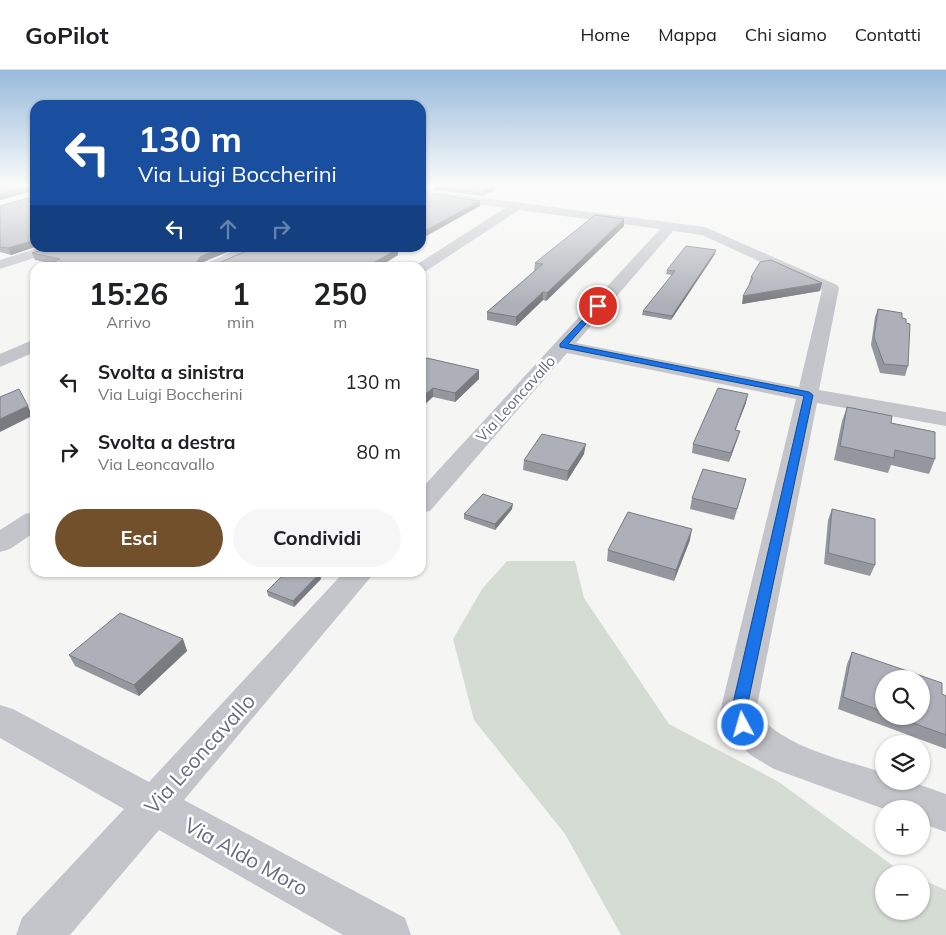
<!DOCTYPE html>
<html lang="it">
<head>
<meta charset="utf-8">
<style>
	:root { --surface:#fff; --page:#f6f6f6; --text:#202124; --muted:#757577; --line:#e0e0e0; --accent:#71502b }
	body { margin:0; font-family:Mulish,sans-serif; background:var(--page); color:var(--text); height:100vh; display:flex; flex-direction:column; font-size:19px; white-space:nowrap }
	* { box-sizing:border-box; margin:0 }
	p { font-size:16px; color:var(--muted) }
	.icon { flex:none; width:28px; height:28px; fill:none; stroke:currentColor; stroke-width:2; stroke-linecap:round; stroke-linejoin:round }
	.map { position:relative; flex:1; overflow:hidden }
	.side { position:absolute; left:30px; top:192px; width:396px; height:315px; display:flex; flex-direction:column; background:var(--surface); border-radius:15px; box-shadow:0 1px 4px #0004 }
	.side>* { flex:none }
	.top-card { position:absolute; left:30px; top:30px; width:396px; height:152px; border-radius:15px; box-shadow:0 1px 4px #0004; background:#1a4fa0; color:#fff; overflow:hidden }
	.fabs { position:absolute; left:875px; top:600px; display:grid; gap:10px }
	.fabs a { display:grid; place-items:center; width:55px; height:55px; border-radius:50%; background:var(--surface); box-shadow:0 1px 4px #0004; font-size:25px }
	.pin { position:absolute; display:grid; place-items:center; width:42px; height:42px; color:#fff; margin:-21px; border:2px solid #fff; border-radius:50%; box-shadow:0 1px 5px #0007 }
	.me { position:absolute; width:55px; margin:-28px; rotate:354deg; stroke-linejoin:round; filter:drop-shadow(0 0 4px #0008) }
	.turn { display:flex; align-items:center; gap:18px; height:105px; padding:0 25px; font-size:22px }
	.turn .icon { width:65px; height:65px; stroke-width:2.5 }
	.turn b { display:block; font-size:35px; line-height:42px }
	.lanes { display:flex; align-items:center; height:48px; padding:0 25px; background:#0003; justify-content:center; gap:25px; direction:ltr }
	.lanes .off { opacity:.35 }
	.eta { display:flex; justify-content:space-evenly; align-items:center; height:85px; text-align:center }
	.eta b { font-size:30px; font-weight:700; line-height:35px }
	.action { display:flex; gap:10px; margin-top:auto; padding:10px 25px }
	.action a { flex:1; height:58px; border-radius:30px; background:var(--accent); color:#fff; font-size:20px; font-weight:700; line-height:58px; text-align:center }
	.action a+a { background:var(--page); color:var(--text) }
	ul { padding:0; list-style:none }
	li { display:flex; align-items:center; gap:15px; height:70px; padding:0 25px }
	li div { flex:1 }
	li b { display:block; font-size:19px }
	li em { font-style:normal }
	header { display:flex; align-items:center; gap:30px; box-sizing:border-box; height:70px; padding:0 25px; background:var(--surface); border-bottom:1px solid var(--line) }
	header strong { font-size:24px }
	nav { display:flex; gap:28px; margin-inline-start:auto; font-size:18px }
	.map>svg:first-child { display:block }
	.green { fill:#d5dcd4 }
	.lines { fill:none; stroke-linecap:round; stroke-linejoin:round }
	.minor { fill:#c4c5ca; fill-rule:evenodd }
	.wall { fill:#95979e; fill-rule:evenodd }
	.shaded-wall { fill:#797b81 }
	.building { fill:#adb0b8; stroke:#797b81 }
	.route { fill:#1a73e8; stroke:#114b97 }
	.labels { text-anchor:middle; stroke-width:5; stroke-linejoin:round; paint-order:stroke }
	.far-street-label { font-size:15px; fill:#676e81; stroke:#fff }
	.near-street-label { font-size:21px; fill:#676e81; stroke:#fff }
</style>
</head>
<body>
<header>
<strong>GoPilot</strong>
<nav><a>Home</a><a>Mappa</a><a>Chi siamo</a><a>Contatti</a></nav>
</header>
<div class="map">
<svg width="946" height="865" viewBox="0 0 946 865">
	<rect width="100%" height="100%" fill="#f5f6f3"/>
	<path class="green" d="M507,491H575L584,528L669,654L779,712L896,798L909,804H884V841H921V809L946,820V865H621L565,764L474,650L453,569L482,519Z"/>
	<g class="lines">
		<path class="minor" d="M421,120L705,157L837,215L839,218L819,320L946,342V356L817,333L756,641C782,678 843,689 884,703V711H909L946,724V762L921,753V739H884L774,699L752,686L739,675L729,661L720,642L796,329L567,283L430,441L421,443V419L660,159L519,140L426,201L421,202V198H414L416,195L505,138L421,126ZM673,161L702,165L822,220L799,317L576,273Z
			M38,178H58L56,181L0,199V190Z
			M240,178H258L256,181L220,198H200L202,195Z
			M35,269V282L0,297V284Z
			M35,442V462L10,479L0,482V460L25,444Z
			M344,502H375L184,730L405,848L411,865H343L159,760L70,865H16L22,848L124,739L0,668V635L13,639L149,712Z"/>
	</g>
	<path class="wall" d="M35,114V177L11,185L0,182V136L35,126V121L0,130Z
		M434,117L495,120L482,126L434,120Z
		M624,156L546,231L543,230L516,256L487,250V242L535,200H534L535,193Z
		M237,178L201,193H219L253,178H406L398,182V185L377,198H36L49,193L35,190L32,183Z
		M715,184L671,250L642,245L643,241L672,205L666,204L667,200Z
		M751,207L820,221L742,234L750,215L749,214Z
		M878,239L902,248L906,253L908,296L905,306L880,303L871,275L875,247Z
		M421,293L479,300V309L455,332L433,327Z
		M746,333L735,360L740,361L737,370L729,392L692,383L693,374Z
		M847,337L891,353L935,389L929,404L891,395L888,403L834,390L842,351Z
		M584,384L567,411L523,400L524,390Z
		M746,409L734,450L690,439L692,428Z
		M512,439L495,460L464,449V444Z
		M832,439L875,495L870,506L824,494L828,450Z
		M690,470L674,511L607,491L608,480Z
		M321,509L294,537L268,526L267,521Z
		M183,569L187,581L139,626L75,596L69,585Z
		M852,582L946,626V679L838,639L847,594ZM884,609L921,646H884Z"/>
	<path class="shaded-wall" d="M33,115L34,120L0,130V124Z
		M495,116V120L482,126V123Z
		M480,131V136L421,169V163Z
		M624,149V156L546,231L547,223Z
		M35,170V177L11,185L8,178Z
		M221,178H237L201,193L199,198L197,192L200,187Z
		M395,178H406L398,182V185L377,198H364Z
		M716,180L715,184L671,250L672,246Z
		M822,213L820,221L742,234L743,226Z
		M543,222V230L516,256V247Z
		M479,300V309L455,332V323Z
		M433,318V327L421,338V328Z
		M748,324L746,333L732,369L735,360Z
		M28,336L32,346L0,362V349Z
		M740,361L737,370L729,392L731,383Z
		M586,374L584,384L567,411L568,401Z
		M513,434L512,439L495,460V454Z
		M692,459L690,470L674,511L676,500Z
		M320,503L321,509L294,537L293,531Z
		M183,569L187,581L139,626L134,615Z"/>
	<path class="building" d="M0,114H35V117L33,115L0,124Z
		M440,114H479L495,116L482,123L434,117Z
		M35,119V170L8,178L0,177V136L35,126Z
		M421,122L480,131L421,163Z
		M595,145L624,149L547,223L543,222L516,247L487,242L543,194L535,193Z
		M686,176L716,180L672,246L643,241L675,201L667,200Z
		M51,178H221L200,187L197,192L199,193H219L253,178H395H393L398,179L364,198H36L60,189L32,183Z
		M771,190L822,213L743,226L753,208L751,207L760,192Z
		M878,239L902,243V248L906,249V253L910,254L908,296L884,294L874,267Z
		M427,288L479,300L455,323L433,318L421,328V293Z
		M718,318L748,324L735,360L740,361L731,383L693,374Z
		M19,319L28,336L0,349V327Z
		M847,337L892,346L891,353L935,362V389L895,380L894,388L840,376Z
		M542,364L586,374L568,401L524,390Z
		M703,399L746,409L737,439L692,428Z
		M483,424L513,434L495,454L464,444Z
		M832,439L875,449V495L828,483Z
		M628,442L692,459L676,500L608,480Z
		M286,502H317L320,503L293,531L267,521Z
		M120,543L183,569L134,615L69,585Z
		M852,582L942,613V624L946,626V665L894,646H921V609H884V642L843,627Z"/>
	<linearGradient id="sky" x2="0" y2="1"><stop stop-color="#97badc"/><stop offset="0.49" stop-color="#fafbfa"/><stop offset="1" stop-color="#fafbfa" stop-opacity="0"/></linearGradient>
	<rect width="946" height="235" fill="url(#sky)"/>
	<path class="route" d="M598,233L602,236L601,237L568,274L809,322L813,325L746,642L751,655L749,660L743,661L738,660L731,642L804,326L560,277V274Z"/>
	<g class="labels">
		<g class="far-street-label">
			<text transform="translate(516 329) rotate(-48)" y="5">Via Leoncavallo</text>
		</g>
		<g class="near-street-label">
			<text transform="translate(200 684) rotate(-48)" y="7">Via Leoncavallo</text>
			<text transform="translate(246 787) rotate(29)" y="7">Via Aldo Moro</text>
		</g>
	</g>
</svg>
<div class="fabs">
<a><svg class="icon" aria-label="search" viewBox="0 0 24 24"><circle cx="10" cy="10" r="6"/><path d="M15 15l6 6"/></svg></a>
<a><svg class="icon" aria-label="layers" viewBox="0 0 24 24"><path d="M12 4l9 5-9 5-9-5zM3 14l9 5 9-5"/></svg></a>
<a>+</a>
<a>−</a>
</div>
<div class="pin" style="left:598px;top:236px;background:#d93025"><svg class="icon" aria-label="arrive" viewBox="0 0 24 24"><path d="M6 21V4h12l-3 4 3 4H6"/></svg></div>
<svg class="me" style="left:743px;top:655px" viewBox="-20 -20 40 40"><circle r="17" fill="#1a73e8" stroke="#fff" stroke-width="3"/><path d="M0-11L8 9 0 5-8 9z" fill="#fff"/></svg>
<div class="top-card">
<div class="turn"><svg class="icon" aria-label="left" viewBox="0 0 24 24"><path d="M17 20v-9H6M10 6l-5 5 5 5"/></svg><div><b>130 m</b>Via Luigi Boccherini</div></div>
<div class="lanes"><svg class="icon" aria-label="left" viewBox="0 0 24 24"><path d="M17 20v-9H6M10 6l-5 5 5 5"/></svg><svg class="icon off" aria-label="ahead" viewBox="0 0 24 24"><path d="M12 20V5M6 11l6-6 6 6"/></svg><svg class="icon off" aria-label="right" viewBox="0 0 24 24"><path d="M7 20v-9h11M14 6l5 5-5 5"/></svg></div>
</div>
<section class="side">
<div class="eta">
<div><b>15:26</b><p>Arrivo</p></div>
<div><b>1</b><p>min</p></div>
<div><b>250</b><p>m</p></div>
</div>
<ul>
<li><svg class="icon" aria-label="left" viewBox="0 0 24 24"><path d="M17 20v-9H6M10 6l-5 5 5 5"/></svg><div><b>Svolta a sinistra</b><p>Via Luigi Boccherini</p></div><em>130 m</em></li>
<li><svg class="icon" aria-label="right" viewBox="0 0 24 24"><path d="M7 20v-9h11M14 6l5 5-5 5"/></svg><div><b>Svolta a destra</b><p>Via Leoncavallo</p></div><em>80 m</em></li>
</ul>
<div class="action"><a>Esci</a><a>Condividi</a></div>
</section>
</div>
</body>
</html>
